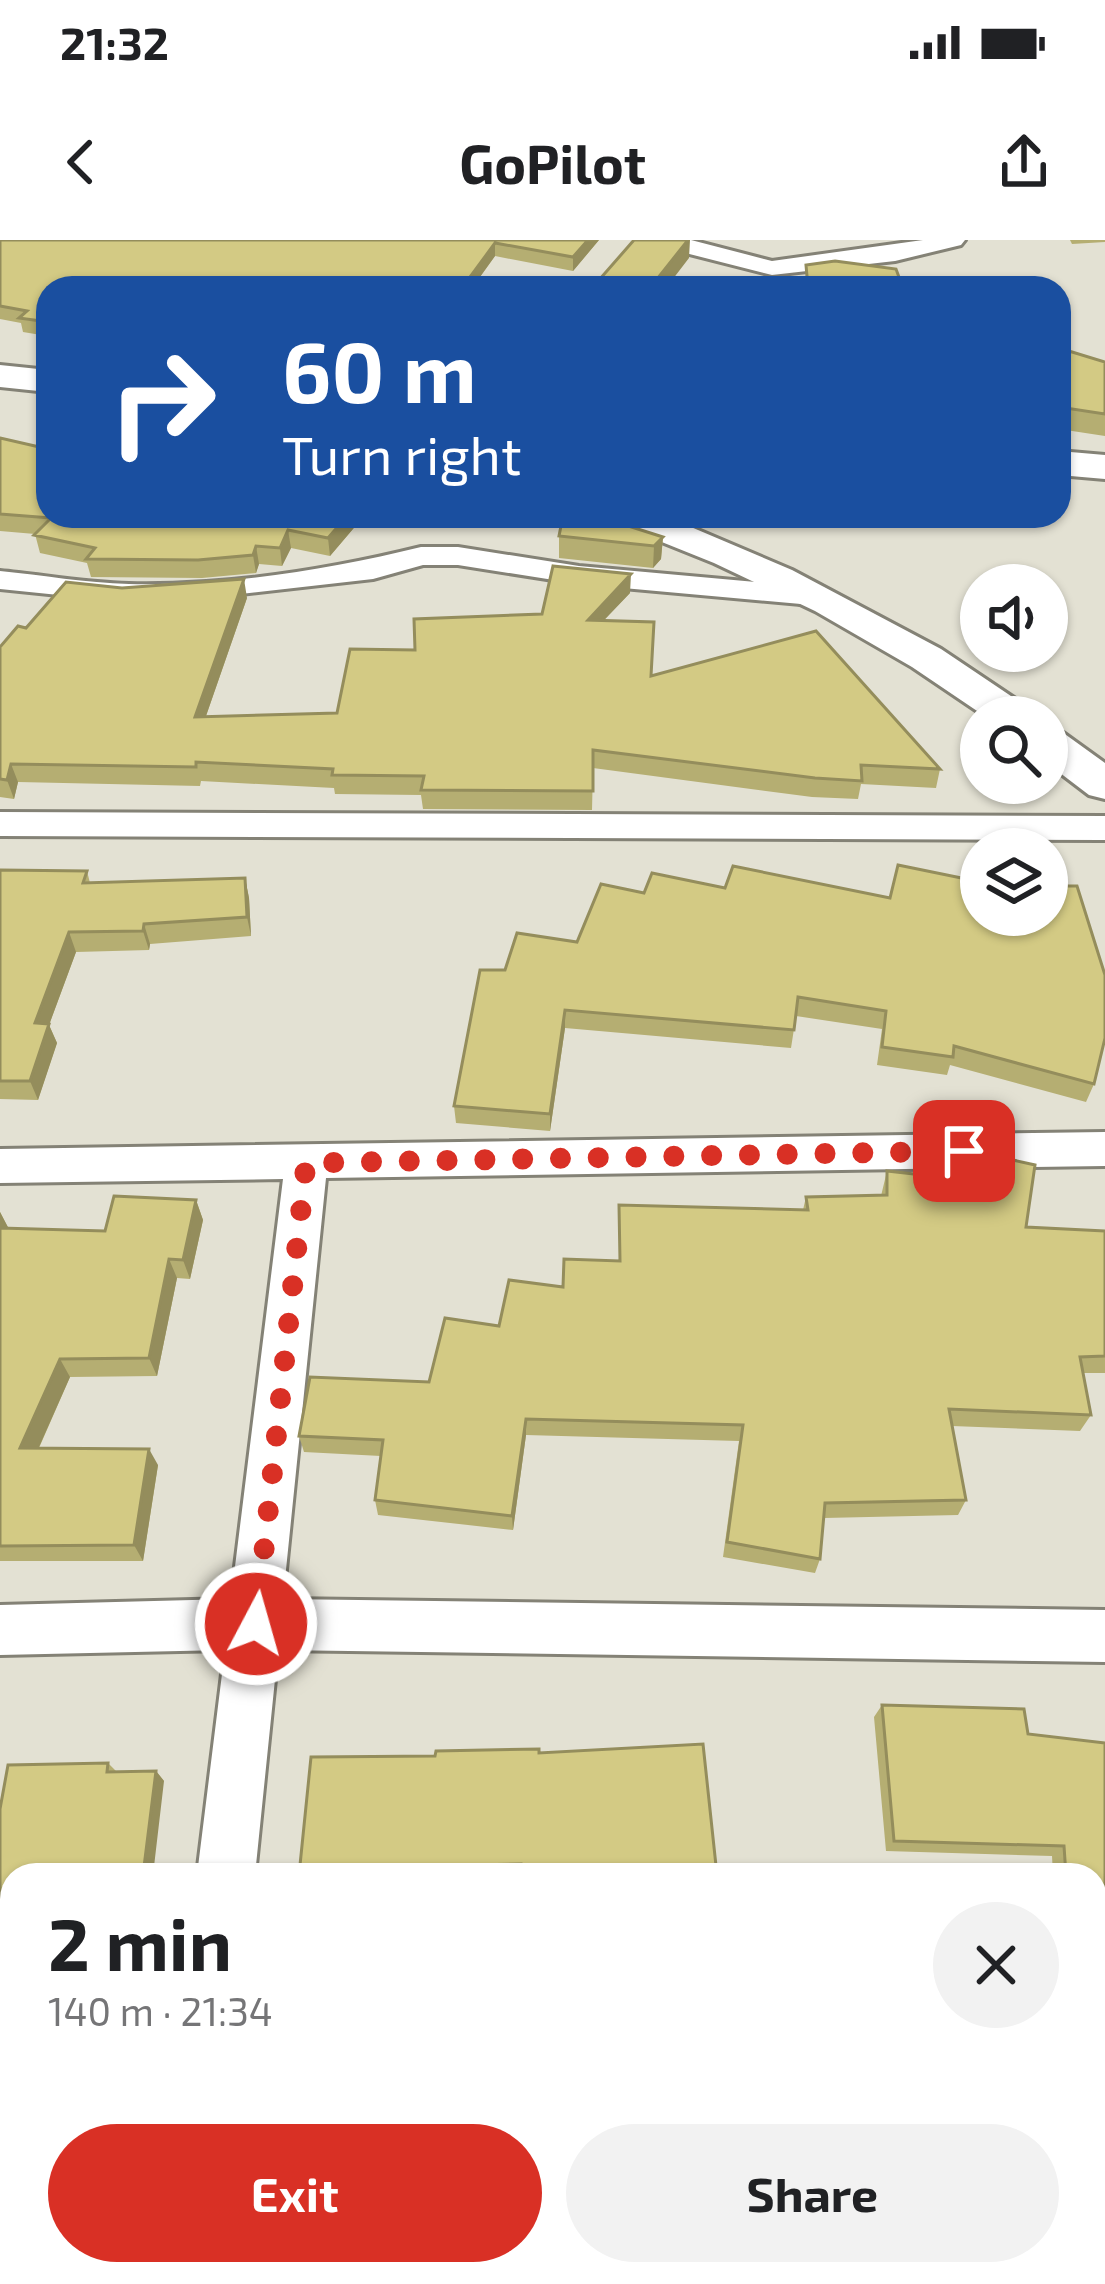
<!DOCTYPE html>
<html lang="en">
<head>
<meta charset="utf-8">
<style>
	:root { --surface:#fff; --page:#f2f2f2; --text:#202124; --muted:#757577; --accent:#d93025 }
	body { margin:0; font-family:"Exo 2",sans-serif; background:var(--page); color:var(--text); height:100vh; display:flex; flex-direction:column; font-size:45px; white-space:nowrap }
	* { box-sizing:border-box; margin:0 }
	p { font-size:39px; color:var(--muted) }
	.icon { flex:none; width:66px; height:66px; fill:none; stroke:currentColor; stroke-width:2; stroke-linecap:round; stroke-linejoin:round }
	.map { position:relative; flex:1; overflow:hidden }
	.side { position:absolute; left:0px; top:1623px; width:1107px; height:423px; display:flex; flex-direction:column; background:var(--surface); border-radius:36px 36px 0 0; box-shadow:0 3px 9px #0004 }
	.side>* { flex:none }
	.top-card { position:absolute; left:36px; top:36px; width:1035px; height:252px; border-radius:36px; box-shadow:0 3px 9px #0004; background:#1a4fa0; color:#fff; overflow:hidden }
	.buttons { position:absolute; left:960px; top:324px; display:grid; gap:24px }
	.buttons a { display:grid; place-items:center; width:108px; height:108px; border-radius:50%; background:var(--surface); box-shadow:0 3px 9px #0004; font-size:60px }
	.pin { position:absolute; display:grid; place-items:center; width:102px; height:102px; color:#fff; margin:-51px; border-radius:24px; box-shadow:0 6px 18px #0006 }
	.me { position:absolute; width:132px; margin:-66px; rotate:6deg; stroke-linejoin:round; filter:drop-shadow(0 0 9px #0008) }
	.turn { display:flex; align-items:center; gap:42px; height:252px; padding:0 48px; font-size:54px }
	.turn .icon { width:156px; height:156px; stroke-width:2.5 }
	.turn b { display:block; font-size:84px; line-height:102px }
	.round { display:grid; place-items:center; flex:none; width:126px; height:126px; border-radius:63px; background:var(--page) }
	.overview { display:flex; align-items:center; justify-content:space-between; height:204px; padding:0 48px }
	h1 { font-size:72px; font-weight:700; line-height:90px }
	.primary-button { display:flex; gap:24px; margin-top:auto; padding:24px 48px }
	.primary-button a { flex:1; height:138px; border-radius:72px; background:var(--accent); color:#fff; font-size:48px; font-weight:700; line-height:138px; text-align:center }
	.primary-button a+a { background:var(--page); color:var(--text) }
	.status { display:flex; justify-content:space-between; align-items:center; height:84px; padding:0 60px; background:var(--surface); direction:ltr }
	.status svg { height:33px; fill:currentColor }
	header { display:flex; justify-content:space-between; align-items:center; height:156px; padding:0 48px; background:var(--surface); font-size:54px; font-weight:700 }
	.map>svg:first-child { display:block }
	.lines { fill:none; stroke-linecap:round; stroke-linejoin:round }
	.minor-casing { stroke:#848276; stroke-width:6 }
	.tertiary-casing { stroke:#848276; stroke-width:6 }
	.secondary-casing { stroke:#848276; stroke-width:6 }
	.minor { fill:#fff; fill-rule:evenodd }
	.tertiary { fill:#fff; fill-rule:evenodd }
	.secondary { fill:#fff; fill-rule:evenodd }
	.wall { fill:#b5ae72 }
	.shaded-wall { fill:#948d5c }
	.building { fill:#d3ca84; stroke:#948d5c; stroke-width:3 }
	.route { stroke:#d93025; stroke-width:21; stroke-dasharray:0 37.8 }
</style>
</head>
<body>
<div class="status"><b>21:32</b><svg viewBox="0 0 49 12"><path d="M0 12V9h3v3zM5 12V6h3v6zM10 12V3h3v9zM15 12V0h3v12zM26 1h20v11H26zM47 4h2v5h-2z"/></svg></div>
<header><svg class="icon" aria-label="back" viewBox="0 0 24 24"><path d="M15 5l-7 7 7 7"/></svg>GoPilot<svg class="icon" aria-label="share" viewBox="0 0 24 24"><path d="M12 15V3M7 8l5-5 5 5M5 13v7h14v-7"/></svg></header>
<div class="map">
<svg width="1105" height="2044" viewBox="0 0 1105 2044">
	<rect width="100%" height="100%" fill="#e3e1d3"/>
	<g class="lines">
		<g class="minor-casing">
			<path id="minor" d="M650,0H691L772,21L923,0H965L961,5L895,21L772,35L654,5Z
				M421,307H458L579,326L812,347L828,356L812,365L579,344L458,325H423L373,339L188,360L127,362L0,349V331C42,335 86,343 129,344C225,346 328,330 421,307Z
				M0,572L1105,576V600L0,596Z
				M1105,892V926L326,938L283,1359L1105,1370V1422L278,1410L255,1635H197L225,1410L0,1415V1365L231,1359L283,939L0,943V909Z
				M145,2034H211L210,2044H144Z"/>
		</g>
		<g class="tertiary-casing">
			<path id="tertiary" d="M611,276H665L792,330L941,409L1029,468L1035,477H986L912,427L815,371L714,323L617,284Z
				M1047,488L1062,492L1105,523V559L1089,555L1047,523Z"/>
		</g>
		<g class="secondary-casing">
			<path id="secondary" d="M0,125L48,130V152L0,147Z
				M1059,211L1105,215V239L1059,235Z"/>
		</g>
		<use href="#minor" class="minor"/>
		<use href="#tertiary" class="tertiary"/>
		<use href="#secondary" class="secondary"/>
	</g>
	<path class="wall" d="M0,0H599L573,31L495,16L472,48H48V98L47,96L23,92L21,83L0,79Z
		M1070,0H1105V2L1072,4Z
		M1059,108L1105,122V196L1059,189Z
		M0,198L48,276H364L330,316L291,308L282,326L259,324L256,333L202,338L91,337L87,323L40,313L35,294L0,291Z
		M559,296L663,297L661,319L653,328L559,318Z
		M630,353L604,380L651,436L940,529L936,548L861,544L858,559L812,557L593,528L592,570L423,569L421,555L335,554L334,548L201,541L200,546L18,542L14,559L0,557V407L26,388L247,358L206,476L337,473L415,410L542,374Z
		M0,630L87,631L90,643L245,638L249,658L251,696L150,704L149,710L76,712L49,785L57,803L38,860L0,859Z
		M601,644L1094,844L1086,862L950,825L947,835L877,825L882,789L796,776L791,808L565,788L550,891L456,883L454,866L505,730L577,702Z
		M991,915L1026,987L1105,991V1133H1083L1091,1175L1080,1191L952,1186L966,1260L958,1275L824,1278L820,1319L815,1333L723,1317L739,1201L526,1195L513,1290L378,1275L375,1260L381,1216L304,1212L299,1196L429,1142L499,1086L563,1047L619,1021V965L803,970L806,957L881,956L887,931L982,941Z
		M196,960L203,980L190,1039L177,1038L157,1136L70,1137L39,1208L158,1225L143,1321H0V972L8,988L105,991Z
		M882,1465L1028,1494L1105,1503V1900L1095,1897V1635H1053L1052,1616L886,1611L874,1477Z
		M539,1513L717,1635H299L435,1516Z
		M108,1523L117,1532L156,1531L164,1541L12,1635V1727L0,1726V1569Z
		M811,2034H911V2044H811Z"/>
	<path class="shaded-wall" d="M588,0H599L573,31V17Z
		M688,0H690L689,18L666,48H650Z
		M495,3V16L472,48H462Z
		M347,276H364L330,316L328,298Z
		M288,290L291,308L282,326L280,308Z
		M663,297L661,319L653,328L654,306Z
		M256,306L259,324L256,333L253,315Z
		M631,334L630,353L587,398L588,380Z
		M244,339L247,358L199,496L195,477Z
		M11,524L18,542L14,559L7,540Z
		M245,638L249,658L251,696L247,677Z
		M144,684L150,704L149,710L143,691Z
		M69,692L76,712L49,785L57,803L38,860L30,841L35,783Z
		M565,770V788L550,891V874Z
		M196,960L203,980L190,1039L183,1020Z
		M0,972L9,989L0,1005Z
		M169,1019L177,1038L157,1136L149,1118Z
		M60,1119L70,1137L31,1225L20,1208Z
		M526,1179V1195L513,1290L512,1276Z
		M149,1209L158,1225L143,1321L134,1305Z
		M156,1531L164,1541L153,1635H143Z"/>
	<path class="building" d="M0,0H588L573,17L495,3L462,48H412L394,45L391,48H48V88H45L48,82L19,78L27,71L0,66Z
		M634,0H688L650,48H592Z
		M835,21L896,29L903,48H808L806,25Z
		M1059,108L1105,122V174L1059,167Z
		M0,198L48,209V276H347L328,298L288,290L280,308L256,306L253,315L198,320L86,319L95,308L34,295L51,278L0,274Z
		M563,276H597L663,297L654,306L559,296Z
		M553,326L631,334L588,380L654,382L651,436L816,391L940,529L861,525L862,541L815,538L593,510V551L421,550L424,536L332,535L333,529L196,522V527L11,524L7,540L0,539V407L18,386L26,388L66,342L122,348L244,339L195,477L337,473L350,409L415,410L414,379L542,374Z
		M898,625L981,642V675H1047V646H1077L1105,735V798L1094,844L954,806L953,817L882,807L886,771L798,757L794,790L565,770L550,874L454,866L480,730H505L517,693L577,702L601,644L644,653L652,633L725,648L733,626L890,658Z
		M0,630L87,631L83,643L245,638L247,677L144,684L143,691L69,692L35,783L49,784L30,841H0Z
		M991,915L1035,925L1026,987L1105,991V1116L1080,1117L1091,1175L949,1169L966,1260L825,1263L820,1319L727,1302L743,1185L526,1179L512,1276L375,1260L383,1200L299,1196L310,1137L429,1142L445,1078L499,1086L509,1040L563,1047L564,1019L620,1021L619,965L808,970L806,957L887,955V931L986,942Z
		M114,956L196,960L183,1020L169,1019L149,1118L60,1119L20,1208L149,1209L134,1305L0,1306V988L105,991Z
		M882,1465L1024,1469L1028,1494L1105,1503V1892L1095,1889L1097,1804L1095,1635H1066L1064,1606L894,1601Z
		M703,1504L717,1635H521V1624L414,1626L413,1635H299L311,1517L435,1516L436,1511L539,1509V1513Z
		M108,1523L107,1532L156,1531L143,1635H12V1721L0,1720V1569L8,1525Z
		M0,1831L12,1834V1996L0,1992Z
		M371,2034H400L398,2043Z
		M818,2034H911V2044H818Z"/>
	<g class="lines">
		<path class="route" d="M256,1384L306,923L964,911"/>
	</g>
</svg>
<div class="buttons">
<a><svg class="icon" aria-label="sound" viewBox="0 0 24 24"><path d="M4 9h4l5-4v14l-5-4H4zM17 9q2 3 0 6"/></svg></a>
<a><svg class="icon" aria-label="search" viewBox="0 0 24 24"><circle cx="10" cy="10" r="6"/><path d="M15 15l6 6"/></svg></a>
<a><svg class="icon" aria-label="layers" viewBox="0 0 24 24"><path d="M12 4l9 5-9 5-9-5zM3 14l9 5 9-5"/></svg></a>
</div>
<div class="pin" style="left:964px;top:911px;background:#d93025"><svg class="icon" aria-label="arrive" viewBox="0 0 24 24"><path d="M6 21V4h12l-3 4 3 4H6"/></svg></div>
<svg class="me" style="left:256px;top:1384px" viewBox="-20 -20 40 40"><circle r="17" fill="#d93025" stroke="#fff" stroke-width="3"/><path d="M0-11L8 9 0 5-8 9z" fill="#fff"/></svg>
<div class="top-card">
<div class="turn"><svg class="icon" aria-label="right" viewBox="0 0 24 24"><path d="M7 20v-9h11M14 6l5 5-5 5"/></svg><div><b>60 m</b>Turn right</div></div>
</div>
<section class="side">
<div class="overview"><div><h1>2 min</h1><p>140 m · 21:34</p></div><a class="round"><svg class="icon" aria-label="close" viewBox="0 0 24 24"><path d="M6 6l12 12M18 6L6 18"/></svg></a></div>
<div class="primary-button"><a>Exit</a><a>Share</a></div>
</section>
</div>
</body>
</html>
